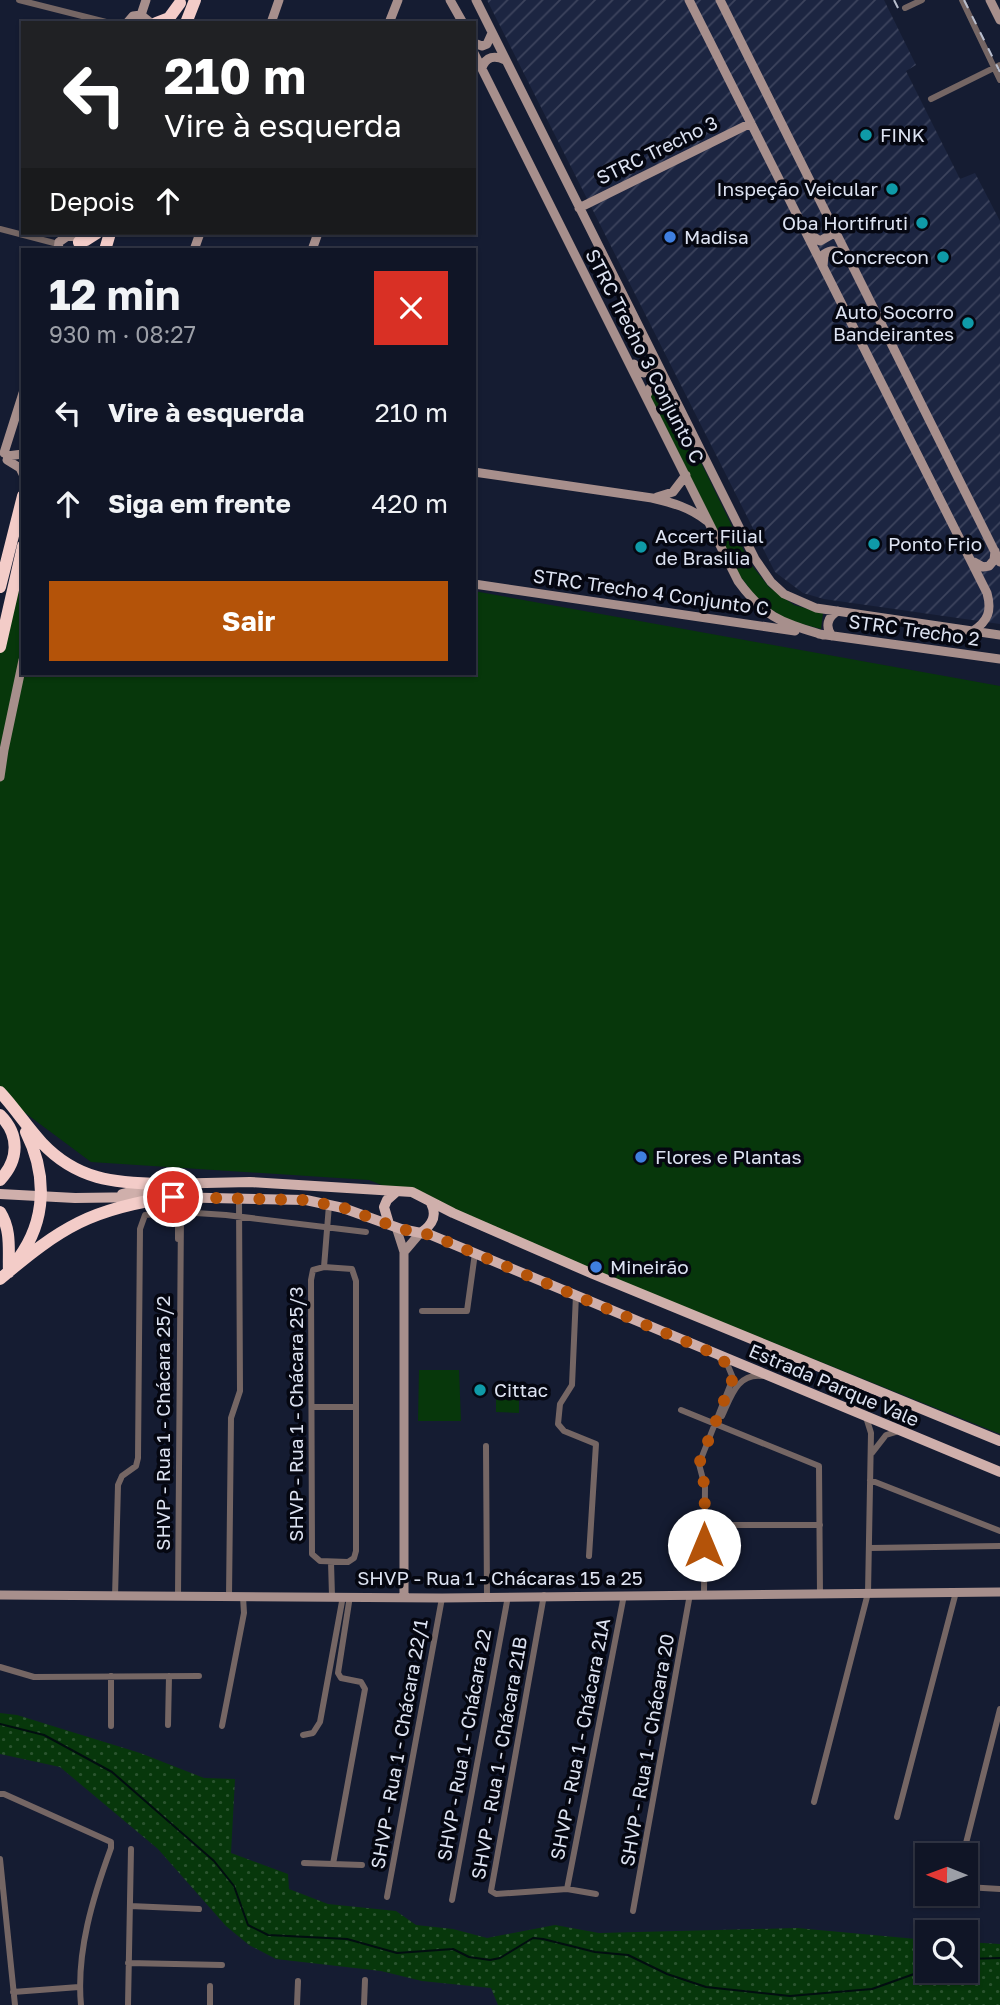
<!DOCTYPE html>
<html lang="pt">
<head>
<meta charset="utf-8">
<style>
	:root { --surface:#101526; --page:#191e2e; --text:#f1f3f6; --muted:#9c9fa7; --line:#303443; --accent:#b45309 }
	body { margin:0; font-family:"Golos Text",sans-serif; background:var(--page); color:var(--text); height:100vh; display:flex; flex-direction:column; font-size:26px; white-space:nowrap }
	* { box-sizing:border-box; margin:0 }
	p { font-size:23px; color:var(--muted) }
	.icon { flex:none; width:38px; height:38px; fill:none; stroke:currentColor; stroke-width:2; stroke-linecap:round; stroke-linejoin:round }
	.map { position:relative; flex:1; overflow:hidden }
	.details { position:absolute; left:21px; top:248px; width:455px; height:427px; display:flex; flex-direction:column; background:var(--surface); border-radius:0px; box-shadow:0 2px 5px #0004,0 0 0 2px var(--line) }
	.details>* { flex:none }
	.top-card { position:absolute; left:21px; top:21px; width:455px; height:214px; border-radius:0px; box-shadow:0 2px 5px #0004,0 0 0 2px var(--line); background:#202124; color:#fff; overflow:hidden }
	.needle { width:46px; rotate:271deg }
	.fabs { position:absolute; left:915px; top:1843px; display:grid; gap:14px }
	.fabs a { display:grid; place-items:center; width:63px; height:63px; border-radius:0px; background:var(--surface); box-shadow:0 2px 5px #0004,0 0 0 2px var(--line); font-size:35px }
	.pin { position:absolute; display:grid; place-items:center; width:60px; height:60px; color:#fff; margin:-30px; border:4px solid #fff; border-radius:50%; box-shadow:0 2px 7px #0007 }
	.me { position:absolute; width:77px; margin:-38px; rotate:0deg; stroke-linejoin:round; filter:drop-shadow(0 0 5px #0008) }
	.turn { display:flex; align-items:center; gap:24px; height:147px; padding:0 28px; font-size:32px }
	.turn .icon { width:91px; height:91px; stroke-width:2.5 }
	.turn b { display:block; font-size:49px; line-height:60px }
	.then { display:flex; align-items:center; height:66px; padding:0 28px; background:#0003; gap:14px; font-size:26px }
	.round { display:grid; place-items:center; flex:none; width:74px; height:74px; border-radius:0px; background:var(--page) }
	.summary { display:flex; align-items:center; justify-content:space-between; height:119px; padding:0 28px }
	h1 { font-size:42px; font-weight:700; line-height:52px }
	.cta { display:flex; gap:14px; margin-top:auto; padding:14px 28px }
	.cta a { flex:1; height:80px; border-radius:0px; background:var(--accent); color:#fff; font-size:28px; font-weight:700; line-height:80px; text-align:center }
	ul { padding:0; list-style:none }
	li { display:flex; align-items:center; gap:21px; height:91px; padding:0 28px }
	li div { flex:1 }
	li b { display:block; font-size:26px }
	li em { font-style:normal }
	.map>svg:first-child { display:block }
	.industrial { fill:url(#industrial-furrows) }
	.grass { fill:#07370b }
	.park { fill:url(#park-dots) }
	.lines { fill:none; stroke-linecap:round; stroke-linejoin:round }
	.stream { stroke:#020e10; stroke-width:2 }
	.street { stroke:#756664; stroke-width:6 }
	.secondary { stroke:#a78f8c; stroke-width:9 }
	.primary { stroke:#cfafab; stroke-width:10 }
	.highway { stroke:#f3ccc8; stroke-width:12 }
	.rail { stroke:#b8bece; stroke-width:2; stroke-dasharray:9 9; stroke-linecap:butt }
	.route { stroke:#b45309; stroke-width:12; stroke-dasharray:0 21.6 }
	.culture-dot { fill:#0f9aa8; stroke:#050711; stroke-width:2.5 }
	.shop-dot { fill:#3f7fe0; stroke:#050711; stroke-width:2.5 }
	.labels { text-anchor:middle; stroke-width:7; stroke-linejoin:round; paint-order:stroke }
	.poi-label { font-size:19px; fill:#dde3f2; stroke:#050711; text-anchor:start }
	.street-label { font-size:19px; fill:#dde3f2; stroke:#050711 }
</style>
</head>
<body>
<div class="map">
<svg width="1000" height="2005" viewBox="0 0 1000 2005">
	<defs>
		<pattern id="industrial-furrows" width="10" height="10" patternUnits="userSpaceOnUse" patternTransform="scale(1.75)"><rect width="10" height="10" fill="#1c2541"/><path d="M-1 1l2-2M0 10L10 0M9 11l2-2" fill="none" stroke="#3d445d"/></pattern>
		<pattern id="park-dots" width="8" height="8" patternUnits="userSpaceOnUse" patternTransform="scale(1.75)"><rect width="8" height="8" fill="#07370b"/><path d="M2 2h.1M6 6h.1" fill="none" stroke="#2b542f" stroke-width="1.8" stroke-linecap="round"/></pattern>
	</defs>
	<rect width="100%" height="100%" fill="#151c32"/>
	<path class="industrial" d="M487,0H884L916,65L906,71L960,179L975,173L1000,221V624L824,599L803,593L775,572Z"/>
	<path class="grass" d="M655,389L662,390L691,442L750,563L769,587L794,605L823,613L821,629L787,620L758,600L737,572L650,397Z
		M23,530V674H474V591L1000,686V1434L369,1180L91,1162L9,1101L0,1088V645Z
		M419,1370H459L461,1421H418Z
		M496,1383L519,1384V1413L496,1412Z"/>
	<path class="park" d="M0,1713L17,1715L140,1753L204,1778L235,1779L231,1853L288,1874L289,1889L328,1904L396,1911L416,1925L453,1929L487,1938L555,1925L599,1933L797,1928L927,1940L928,1970H966V1942L1000,1944V2005H498L491,1988L422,1981L381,1971L276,1959L249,1945L226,1926L158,1849L60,1767L0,1754Z"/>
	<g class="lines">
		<path class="stream" d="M0,1724L44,1735L112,1772L214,1861L234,1886L248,1925L268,1935L347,1939L397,1953L453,1949L469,1957L490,1960L500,1958L533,1938L543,1939L595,1952L628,1955L667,1974L706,1987L790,1996L872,1989L928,1969
			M966,1959L1000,1958"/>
		<path class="street" d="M19,0L110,23
			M962,0L1000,80
			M905,8L922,0
			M931,99L1000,65
			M0,229L58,244
			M178,1215V1239
			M324,1267L352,1269L356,1281V1551L354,1558L348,1562L320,1561L312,1554L311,1280L313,1270Z
			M324,1267L329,1205
			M576,1295L572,1385L560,1404L558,1424L564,1431L596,1444L589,1556
			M422,1311H467L475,1253
			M312,1407H355
			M681,1410L819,1466L820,1594
			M722,1416C731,1397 737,1373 762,1376
			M486,1446L487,1596
			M872,1453L886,1435L896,1432
			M870,1480L1000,1531
			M704,1525H820
			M870,1548L1000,1546
			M331,1562L332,1596
			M704,1594L705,1487L699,1464L733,1378L728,1366L720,1359
			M544,1595L491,1891L496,1894L567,1889L596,1894
			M115,1597L118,1485L122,1476L136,1466L138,1458L140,1229L145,1215L181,1212L226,1215L366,1232
			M178,1597L181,1212
			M229,1597L231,1418L240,1391L239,1199
			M0,1667L34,1677L199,1676
			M168,1725L169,1676
			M111,1726V1676
			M222,1726L244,1613L243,1597
			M303,1735L313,1733L320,1722L343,1596
			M0,1794H4L111,1842V1848C93,1897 76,1952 81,2005
			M814,1802L868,1593L871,1433L866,1417
			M897,1817L956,1592
			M963,1855L1000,1709
			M0,1859L15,2005
			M304,1863L362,1865
			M333,1864L365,1689L361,1682L341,1678L338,1673L350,1596
			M966,1887L1000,1889
			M567,1889L624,1595
			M387,1897L442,1598
			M452,1900L508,1596
			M130,1906L199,1909
			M633,1911L690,1594
			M128,1963L222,1965
			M13,1992L79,1987
			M128,2005L131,1849
			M210,2005V1986
			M297,2005L298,1981
			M364,2005L365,1980"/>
		<path class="secondary" d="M450,0L463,23
			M476,0L755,559L771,582L784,594L816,608L1000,635
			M689,0L987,593C992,611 988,621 973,631
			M720,0L1000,562
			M990,0L1000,20
			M141,15L146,0
			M127,23L133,16L141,15L151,23
			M271,23L279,0
			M389,23L398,0
			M474,43L482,46L487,44L492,33
			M474,53L738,581C765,618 781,622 823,635
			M482,68C486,56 495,55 505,60
			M579,208L751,123
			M808,233L820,241L834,233
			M58,250L59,242L69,235L77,238L79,250
			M194,250L200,233
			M312,250L318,233
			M823,267L824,254C832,249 837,250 844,256
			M634,364L638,371L644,373L658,366
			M646,397L650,388L656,386L670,392
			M4,453L23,393
			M7,456L23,454
			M7,460L20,468L23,474
			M474,472L652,498C673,503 689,507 707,521
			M657,497L673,492L686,475
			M974,562L983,567L989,566L994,560L995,551
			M474,584L795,631
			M819,634L1000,659
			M832,636C825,627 827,617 838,611
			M0,777L4,750L23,660
			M396,1227L404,1252V1597
			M404,1252L421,1232
			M0,1595L442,1598L1000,1592"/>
		<path class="primary" d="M0,1194L75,1198L148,1197
			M122,1194L162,1184L250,1182L412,1192L453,1213L593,1274L1000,1441
			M167,1197L306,1200L343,1208L401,1229L431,1235L1000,1472
			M389,1224L384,1207L387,1200L396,1192
			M422,1232C433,1224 437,1215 431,1203"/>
		<path class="highway" d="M156,23L169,18L180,3
			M186,23L195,0
			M79,242L86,240L97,233
			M105,250L110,233
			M0,587L23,496
			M0,647L23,546
			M0,1092C15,1108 27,1127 42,1143C77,1180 114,1183 162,1184
			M0,1115C20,1135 19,1160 0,1180
			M0,1212C12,1231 8,1251 9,1272
			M18,1259C47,1220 47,1174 26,1132
			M0,1279C61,1227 92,1208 173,1197"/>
		<path class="rail" d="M894,0L900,12
			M964,0L1000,72"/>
	</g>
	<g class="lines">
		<path class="route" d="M173,1197L306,1200L344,1208L401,1229L431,1235L713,1353L726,1363L733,1378L699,1464L705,1487L704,1545"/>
	</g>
	<g class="culture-dot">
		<circle cx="866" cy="135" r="7"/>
		<circle cx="892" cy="189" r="7"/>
		<circle cx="922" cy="223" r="7"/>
		<circle cx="943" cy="257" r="7"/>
		<circle cx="968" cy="323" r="7"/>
		<circle cx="874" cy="544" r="7"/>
		<circle cx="641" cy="547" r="7"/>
		<circle cx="480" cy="1390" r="7"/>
	</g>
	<g class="shop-dot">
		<circle cx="670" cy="237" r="7"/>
		<circle cx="641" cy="1157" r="7"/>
		<circle cx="596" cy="1267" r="7"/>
	</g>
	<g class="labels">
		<g class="poi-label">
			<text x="880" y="142">FINK</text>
			<text x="878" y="196" text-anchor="end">Inspeção Veicular</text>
			<text x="908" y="230" text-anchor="end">Oba Hortifruti</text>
			<text x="684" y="244">Madisa</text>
			<text x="929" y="264" text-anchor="end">Concrecon</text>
			<text x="954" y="319" text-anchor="end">Auto Socorro<tspan x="954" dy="22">Bandeirantes</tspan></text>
			<text x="655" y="543">Accert Filial<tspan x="655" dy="22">de Brasilia</tspan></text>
			<text x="888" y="551">Ponto Frio</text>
			<text x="655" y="1164">Flores e Plantas</text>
			<text x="610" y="1274">Mineirão</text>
			<text x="494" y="1397">Cittac</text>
		</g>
		<g class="street-label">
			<text transform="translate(657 150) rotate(-26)" y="7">STRC Trecho 3</text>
			<text transform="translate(645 356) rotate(63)" y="7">STRC Trecho 3 Conjunto C</text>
			<text transform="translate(651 592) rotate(8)" y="7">STRC Trecho 4 Conjunto C</text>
			<text transform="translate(914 630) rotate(8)" y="7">STRC Trecho 2</text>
			<text transform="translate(834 1385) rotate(23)" y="7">Estrada Parque Vale</text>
			<text transform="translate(296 1414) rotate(-90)" y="7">SHVP - Rua 1 - Chácara 25/3</text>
			<text transform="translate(163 1423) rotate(-90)" y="7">SHVP - Rua 1 - Chácara 25/2</text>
			<text x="500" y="1585">SHVP - Rua 1 - Chácaras 15 a 25</text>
			<text transform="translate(580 1739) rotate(-79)" y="7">SHVP - Rua 1 - Chácara 21A</text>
			<text transform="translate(399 1744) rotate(-80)" y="7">SHVP - Rua 1 - Chácara 22/1</text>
			<text transform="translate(464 1745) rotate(-80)" y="7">SHVP - Rua 1 - Chácara 22</text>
			<text transform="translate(647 1750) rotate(-80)" y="7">SHVP - Rua 1 - Chácara 20</text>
			<text transform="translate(499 1758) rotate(-80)" y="7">SHVP - Rua 1 - Chácara 21B</text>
		</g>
	</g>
</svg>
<div class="fabs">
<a><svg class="needle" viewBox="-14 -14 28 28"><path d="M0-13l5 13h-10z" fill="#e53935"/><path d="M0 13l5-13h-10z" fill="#9c9fa7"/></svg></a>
<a><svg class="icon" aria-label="search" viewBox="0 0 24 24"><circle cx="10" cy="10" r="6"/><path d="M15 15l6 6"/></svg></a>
</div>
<div class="pin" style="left:173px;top:1197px;background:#d93025"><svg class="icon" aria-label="arrive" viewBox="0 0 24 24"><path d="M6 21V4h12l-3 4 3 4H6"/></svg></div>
<svg class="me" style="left:704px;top:1545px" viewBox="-20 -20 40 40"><circle r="19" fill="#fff"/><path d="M0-13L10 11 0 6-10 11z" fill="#b45309"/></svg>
<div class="top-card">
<div class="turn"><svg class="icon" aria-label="left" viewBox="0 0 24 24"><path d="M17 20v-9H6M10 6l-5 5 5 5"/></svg><div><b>210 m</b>Vire à esquerda</div></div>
<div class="then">Depois<svg class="icon" aria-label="ahead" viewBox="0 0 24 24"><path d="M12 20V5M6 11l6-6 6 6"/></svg></div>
</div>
<section class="details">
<div class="summary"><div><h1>12 min</h1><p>930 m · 08:27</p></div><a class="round" style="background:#d93025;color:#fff"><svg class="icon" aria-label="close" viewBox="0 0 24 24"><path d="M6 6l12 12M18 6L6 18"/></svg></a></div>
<ul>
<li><svg class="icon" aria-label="left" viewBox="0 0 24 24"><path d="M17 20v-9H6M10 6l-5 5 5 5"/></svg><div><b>Vire à esquerda</b></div><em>210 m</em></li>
<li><svg class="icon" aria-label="ahead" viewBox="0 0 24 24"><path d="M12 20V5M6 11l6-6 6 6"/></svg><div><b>Siga em frente</b></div><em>420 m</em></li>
</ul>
<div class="cta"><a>Sair</a></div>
</section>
</div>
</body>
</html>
